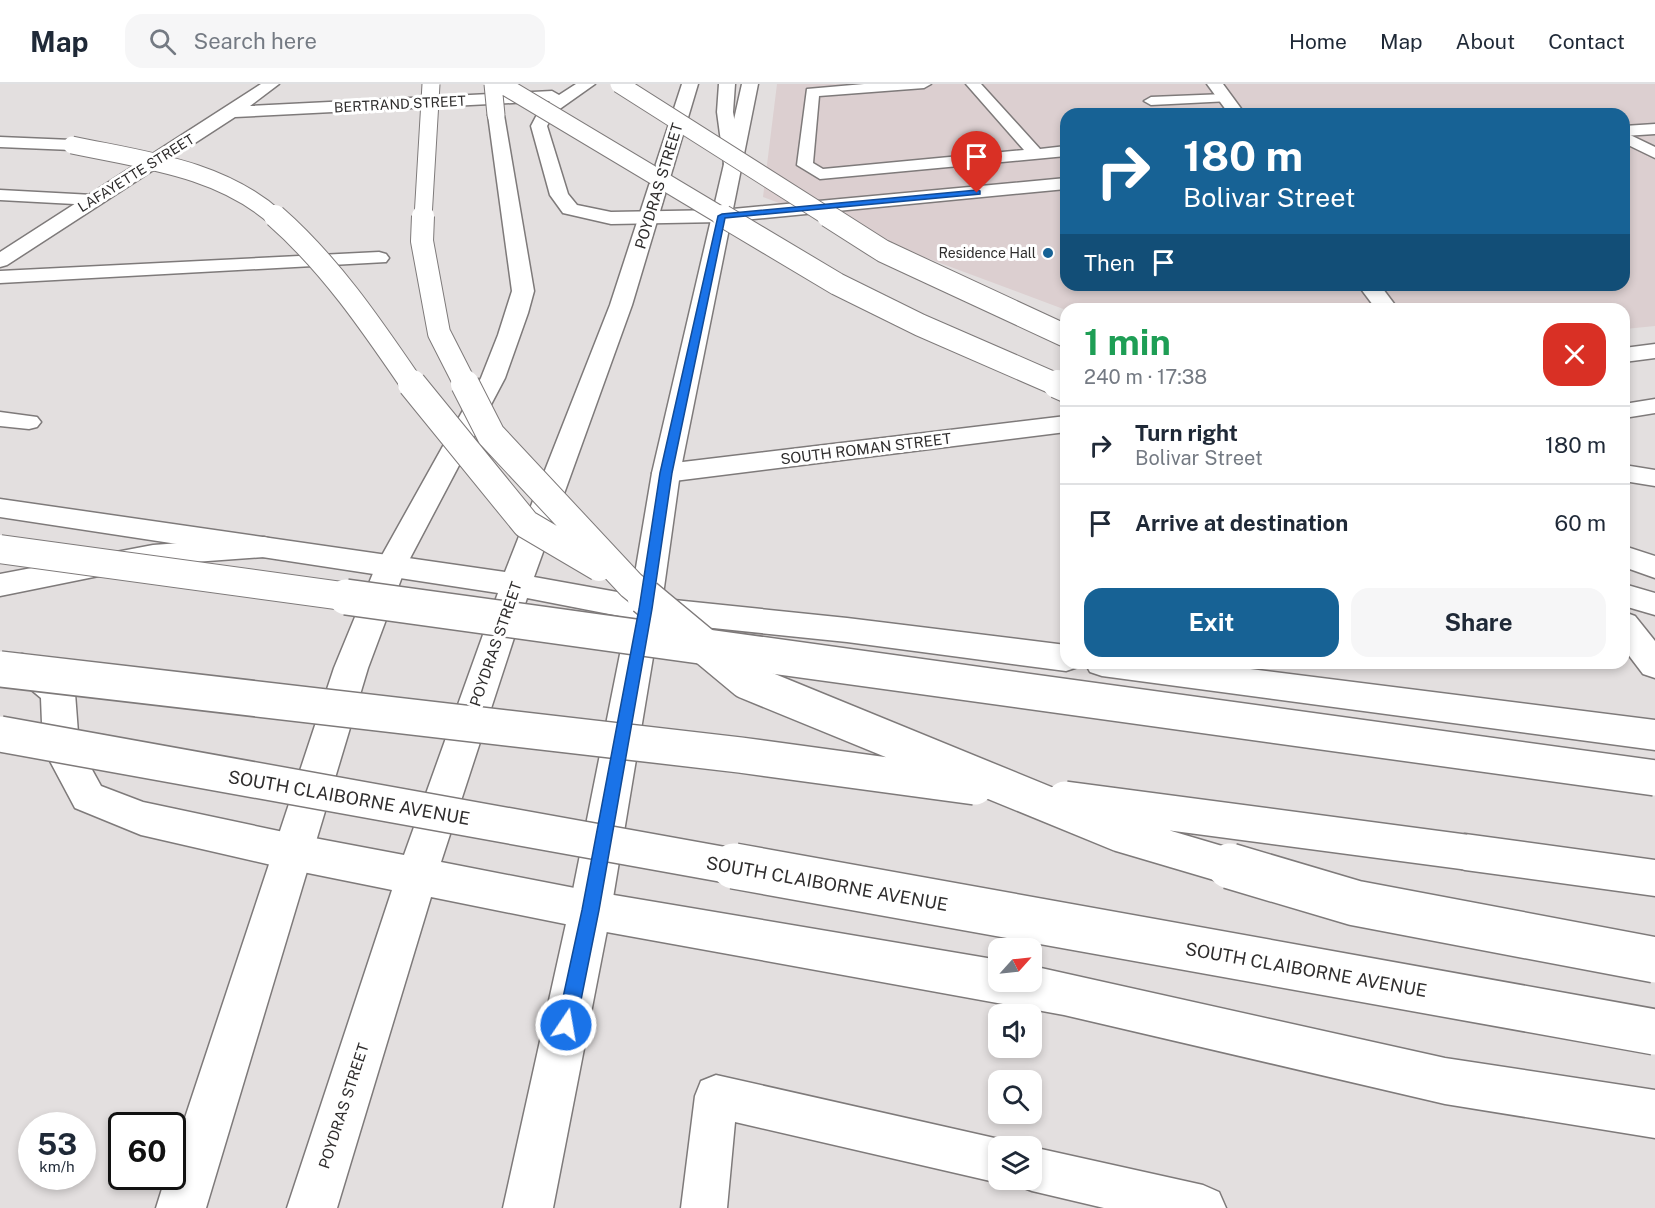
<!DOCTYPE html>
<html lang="en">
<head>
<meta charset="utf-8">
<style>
	:root { --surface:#fff; --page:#f6f6f7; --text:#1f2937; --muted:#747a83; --line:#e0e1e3; --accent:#176295 }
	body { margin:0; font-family:"Public Sans",sans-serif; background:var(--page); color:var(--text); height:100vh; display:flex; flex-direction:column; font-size:22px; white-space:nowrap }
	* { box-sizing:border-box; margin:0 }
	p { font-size:20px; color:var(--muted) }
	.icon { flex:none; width:33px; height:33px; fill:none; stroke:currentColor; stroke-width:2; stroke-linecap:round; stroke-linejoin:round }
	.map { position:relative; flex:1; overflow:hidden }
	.panel { position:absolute; left:1060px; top:219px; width:570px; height:366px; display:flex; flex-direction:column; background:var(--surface); border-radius:18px; box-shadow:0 3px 9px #0003 }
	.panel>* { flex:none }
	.banner { position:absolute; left:1060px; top:24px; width:570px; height:183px; border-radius:18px; box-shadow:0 3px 9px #0003; background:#176295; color:#fff; overflow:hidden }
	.needle { width:39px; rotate:63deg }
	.buttons { position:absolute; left:988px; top:854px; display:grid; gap:12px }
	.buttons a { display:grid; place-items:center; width:54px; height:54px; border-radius:12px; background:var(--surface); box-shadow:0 3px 9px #0003; font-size:30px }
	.speed { position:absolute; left:18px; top:1028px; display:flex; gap:12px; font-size:30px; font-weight:700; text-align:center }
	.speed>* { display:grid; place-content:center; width:78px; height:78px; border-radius:50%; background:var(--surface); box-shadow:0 3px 9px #0003; line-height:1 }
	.speed small { font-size:15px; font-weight:400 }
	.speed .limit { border:3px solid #111; border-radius:9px; background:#fff; color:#111 }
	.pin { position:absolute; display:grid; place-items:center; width:51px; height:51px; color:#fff; margin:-62px -26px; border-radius:50% 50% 50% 0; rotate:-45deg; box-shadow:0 0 6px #0007 }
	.pin .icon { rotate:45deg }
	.me { position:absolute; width:66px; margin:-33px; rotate:12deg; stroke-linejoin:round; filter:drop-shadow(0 0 4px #0008) }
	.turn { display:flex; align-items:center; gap:21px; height:126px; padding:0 24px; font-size:27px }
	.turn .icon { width:78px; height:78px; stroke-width:2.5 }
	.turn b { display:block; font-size:42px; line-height:51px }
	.then { display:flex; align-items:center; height:57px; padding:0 24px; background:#0003; gap:12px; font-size:22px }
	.round { display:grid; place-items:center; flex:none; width:63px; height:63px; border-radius:18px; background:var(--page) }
	.head { display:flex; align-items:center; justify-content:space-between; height:102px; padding:0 24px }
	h1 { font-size:36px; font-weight:700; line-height:45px; color:#1e9e55 }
	.cta { display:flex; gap:12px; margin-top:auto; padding:12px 24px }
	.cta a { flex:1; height:69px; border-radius:18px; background:var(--accent); color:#fff; font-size:24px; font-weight:700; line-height:69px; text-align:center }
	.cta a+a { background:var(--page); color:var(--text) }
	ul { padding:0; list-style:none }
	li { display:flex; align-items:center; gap:18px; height:78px; padding:0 24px; border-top:2px solid var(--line) }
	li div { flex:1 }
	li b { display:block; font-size:22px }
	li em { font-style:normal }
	header { display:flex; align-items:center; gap:36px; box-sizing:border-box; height:84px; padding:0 30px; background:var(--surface); border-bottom:2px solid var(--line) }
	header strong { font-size:28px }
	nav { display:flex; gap:33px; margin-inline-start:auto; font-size:21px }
	.search { width:420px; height:54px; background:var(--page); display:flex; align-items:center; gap:15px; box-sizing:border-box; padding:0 21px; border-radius:18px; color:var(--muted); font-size:22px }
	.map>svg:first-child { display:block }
	.built { fill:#dccfd0; fill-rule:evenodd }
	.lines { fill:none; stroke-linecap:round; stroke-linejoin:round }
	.lane-casing { stroke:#7e7a7a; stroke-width:3 }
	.street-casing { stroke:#7e7a7a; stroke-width:3 }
	.secondary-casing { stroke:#7e7a7a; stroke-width:3 }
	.primary-casing { stroke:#7e7a7a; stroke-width:3 }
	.highway-casing { stroke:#7e7a7a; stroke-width:3 }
	.lane { fill:#fff; fill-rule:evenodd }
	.street { fill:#fff; fill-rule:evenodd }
	.secondary { fill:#fff; fill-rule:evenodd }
	.primary { fill:#fff; fill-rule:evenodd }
	.highway { fill:#fff; fill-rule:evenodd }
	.primary-bridge-far2-casing { stroke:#7e7a7a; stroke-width:30; stroke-linecap:butt }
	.primary-bridge-far1-casing { stroke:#7e7a7a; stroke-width:38; stroke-linecap:butt }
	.primary-bridge-casing { stroke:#7e7a7a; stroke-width:48; stroke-linecap:butt }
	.highway-bridge-far4-casing { stroke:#7e7a7a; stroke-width:19; stroke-linecap:butt }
	.highway-bridge-far3-casing { stroke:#7e7a7a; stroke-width:24; stroke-linecap:butt }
	.highway-bridge-far2-casing { stroke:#7e7a7a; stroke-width:30; stroke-linecap:butt }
	.highway-bridge-far1-casing { stroke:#7e7a7a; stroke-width:38; stroke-linecap:butt }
	.highway-bridge-casing { stroke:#7e7a7a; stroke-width:48; stroke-linecap:butt }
	.primary-bridge-far2 { stroke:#fff; stroke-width:28 }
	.primary-bridge-far1 { stroke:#fff; stroke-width:35 }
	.primary-bridge { stroke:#fff; stroke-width:45 }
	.highway-bridge-far4 { stroke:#fff; stroke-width:17 }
	.highway-bridge-far3 { stroke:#fff; stroke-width:22 }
	.highway-bridge-far2 { stroke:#fff; stroke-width:28 }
	.highway-bridge-far1 { stroke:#fff; stroke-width:35 }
	.highway-bridge { stroke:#fff; stroke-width:45 }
	.route { fill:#1a73e8; stroke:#114b97; stroke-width:1.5 }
	.poi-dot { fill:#176295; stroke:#fff; stroke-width:2 }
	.labels { text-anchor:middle; stroke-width:6; stroke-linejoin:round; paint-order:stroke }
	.far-street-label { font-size:14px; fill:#2f2d2d; stroke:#fff }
	.far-poi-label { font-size:14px; fill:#2f2d2d; stroke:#fff; text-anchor:end }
	.street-label { font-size:15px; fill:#2f2d2d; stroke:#fff }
	.near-street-label { font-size:18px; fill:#2f2d2d; stroke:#fff }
</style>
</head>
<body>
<header>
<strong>Map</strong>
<div class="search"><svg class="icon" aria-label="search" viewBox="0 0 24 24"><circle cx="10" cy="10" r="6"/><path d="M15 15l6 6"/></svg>Search here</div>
<nav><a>Home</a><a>Map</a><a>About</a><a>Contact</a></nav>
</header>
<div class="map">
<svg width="1655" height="1124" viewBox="0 0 1655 1124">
	<rect width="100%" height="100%" fill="#e3dfdf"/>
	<path class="built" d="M777,0H1655V242L1625,245L1624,225L1066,226L763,113ZM1066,30H1624V201H1066Z"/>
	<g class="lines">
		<g class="lane-casing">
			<path id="lane" d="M864,0H931L924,4L819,12L813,79L823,85L1024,66L966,0H981L1040,65L1066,62V72L820,95L797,81L807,5Z
				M1225,10L1232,14L1230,17L1151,21L1144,17L1151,13Z
				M1624,48L1655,63V74L1624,59Z
				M0,106L93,111L99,112L102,116L99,120L93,121L0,116Z
				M379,168L386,170L389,174L386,178L0,199V187Z
				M1655,315V329L1624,334V320Z
				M0,328L37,333L41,338L37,343L29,345L0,342Z
				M1624,381L1655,386V402L1624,397Z
				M716,991L999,1055L1015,1062H999V1095H1009L999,1099L735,1038L727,1124H681L695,1012L701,997Z
				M1032,1063L1203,1101L1219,1108L1226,1124H1104L1032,1107L1016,1101L1014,1095H1032Z"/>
		</g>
		<g class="street-casing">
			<path id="street" d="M261,0H279L250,22L552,7L559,11L576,0H595L554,29L547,42L568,110L577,121L611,128L722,126L1066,94V105L722,138L611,140L563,129L550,111L531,42L541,23L550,17L235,33L7,181L0,183V168Z
				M1207,0H1223L1245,30H1229Z
				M1655,40V50L1624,52V42Z
				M1358,201H1380L1398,225H1376Z
				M1655,260V274L1624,278V264Z
				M1066,332V348L666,398L656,395L652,389L656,383L666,380Z
				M1624,528L1635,532L1655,557V594L1643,590L1624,565Z"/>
		</g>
		<g class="secondary-casing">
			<path id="secondary" d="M682,0H698L632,221L534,493L645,513L847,534L1066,561V579H1080L1078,583L1066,587L847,558L645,537L527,514L441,778L590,807L999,876V897H1032V882L1445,974L1655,1006V1054L1445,1020L1064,931L590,845L431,813L337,1124H287L392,806L293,786L279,781L273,768L279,755L293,750L404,771L498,509L0,433V415L505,488L610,221Z
				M742,0H758L742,80L739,84H727L724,80Z
				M1085,579H1203L1655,636V666L1102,592L1090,588Z"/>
		</g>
		<g class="primary-casing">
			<path id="primary" d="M733,75L739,76L742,80L680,389L661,525L611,826L553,1124H503L569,826L629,525L652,389L724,80L727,76Z
				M264,453L275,456L279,463L275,470L264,473L153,481L0,512V490L153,461Z
				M22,570L41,576L70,599L75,609L79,662L101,702L143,718L293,750L307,755L313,768L307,781L293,786L141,751L75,724L43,664L41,614L17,594L10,592L5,583L10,574Z"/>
		</g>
		<g class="highway-casing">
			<path id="highway" d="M719,0H735L733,28L742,80L739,84H727L724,80L717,28Z
				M496,26L504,31L534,207L528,229L505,294L406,482L368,584L206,1124H156L166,1092H172V1073L334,584L376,482L481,294L498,251L512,207L488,31Z
				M0,53L72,56L78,57L81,61L78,65L72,66L0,63Z
				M1624,462L1655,472V494L1624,483Z
				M1624,500L1655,509V531L1624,522Z
				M1465,750L1655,776V812L1465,786L1451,781L1445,768L1451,755Z"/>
		</g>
		<use href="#lane" class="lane"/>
		<use href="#street" class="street"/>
		<use href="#secondary" class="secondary"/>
		<use href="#primary" class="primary"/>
		<use href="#highway" class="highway"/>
		<g class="primary-bridge-far2-casing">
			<path id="primary-bridge-far2" d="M0,465L357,514"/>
		</g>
		<g class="primary-bridge-far1-casing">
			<path id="primary-bridge-far1" d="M346,513L1655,694
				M0,650L743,784"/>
		</g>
		<g class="primary-bridge-casing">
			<path id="primary-bridge" d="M734,782L1655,948"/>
		</g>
		<g class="highway-bridge-far4-casing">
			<path id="highway-bridge-far4" d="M493,0L496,31
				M501,0L725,134
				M619,0L830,134
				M72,61C143,76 220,84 276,134
				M423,134L431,0"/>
		</g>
		<g class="highway-bridge-far3-casing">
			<path id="highway-bridge-far3" d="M275,132C330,180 372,242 413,302
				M423,132L422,157L439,249L466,302
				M723,132L837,200L920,241L1060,302
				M828,132L883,167L1066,252"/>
		</g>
		<g class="highway-bridge-far2-casing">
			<path id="highway-bridge-far2" d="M412,300L526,440L599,483
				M465,300L491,351L631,501L647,514
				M1057,300L1066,304"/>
		</g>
		<g class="highway-bridge-far1-casing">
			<path id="highway-bridge-far1" d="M645,513L746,597L1120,750L1235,784
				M0,585L740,671L975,703
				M1065,715L1465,768"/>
		</g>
		<g class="highway-bridge-casing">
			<path id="highway-bridge" d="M1230,782L1355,819L1655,876"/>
		</g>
		<use href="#primary-bridge-far2" class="primary-bridge-far2"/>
		<use href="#primary-bridge-far1" class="primary-bridge-far1"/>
		<use href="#primary-bridge" class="primary-bridge"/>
		<use href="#highway-bridge-far4" class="highway-bridge-far4"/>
		<use href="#highway-bridge-far3" class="highway-bridge-far3"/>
		<use href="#highway-bridge-far2" class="highway-bridge-far2"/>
		<use href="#highway-bridge-far1" class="highway-bridge-far1"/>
		<use href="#highway-bridge" class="highway-bridge"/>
	</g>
	<path class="route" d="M977,106L980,107V110L725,134L672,389L652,525L599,826L576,941L573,947L566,950L560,947L557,941L582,826L639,525L660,389L718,132L722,130Z"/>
	<circle class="poi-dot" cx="1048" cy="169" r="6"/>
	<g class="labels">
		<g class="far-street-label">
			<text transform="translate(400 20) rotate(-3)" y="5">BERTRAND STREET</text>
			<text transform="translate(136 89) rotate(-32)" y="5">LAFAYETTE STREET</text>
		</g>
		<g class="far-poi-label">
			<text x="1036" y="174">Residence Hall</text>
		</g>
		<g class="street-label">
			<text transform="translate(659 102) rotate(-73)" y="5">POYDRAS STREET</text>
			<text transform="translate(866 365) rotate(-7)" y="5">SOUTH ROMAN STREET</text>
			<text transform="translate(496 560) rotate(-71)" y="5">POYDRAS STREET</text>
			<text transform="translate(344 1022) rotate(-72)" y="5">POYDRAS STREET</text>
		</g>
		<g class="near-street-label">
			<text transform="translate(349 714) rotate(10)" y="6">SOUTH CLAIBORNE AVENUE</text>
			<text transform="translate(827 800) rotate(10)" y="6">SOUTH CLAIBORNE AVENUE</text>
			<text transform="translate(1306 886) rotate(10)" y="6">SOUTH CLAIBORNE AVENUE</text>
		</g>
	</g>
</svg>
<div class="buttons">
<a><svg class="needle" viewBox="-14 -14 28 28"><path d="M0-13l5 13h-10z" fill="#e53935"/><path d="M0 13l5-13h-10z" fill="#747a83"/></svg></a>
<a><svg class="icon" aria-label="sound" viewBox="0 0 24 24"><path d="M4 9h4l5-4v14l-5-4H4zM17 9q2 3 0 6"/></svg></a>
<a><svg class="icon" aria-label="search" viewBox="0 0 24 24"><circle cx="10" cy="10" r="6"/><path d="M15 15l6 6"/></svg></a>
<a><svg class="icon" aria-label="layers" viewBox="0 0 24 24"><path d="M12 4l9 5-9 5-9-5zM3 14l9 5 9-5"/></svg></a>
</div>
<div class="speed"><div>53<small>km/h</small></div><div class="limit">60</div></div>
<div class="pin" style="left:977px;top:109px;background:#d93025"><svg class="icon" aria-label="arrive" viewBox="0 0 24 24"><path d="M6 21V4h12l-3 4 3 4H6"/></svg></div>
<svg class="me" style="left:566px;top:941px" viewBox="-20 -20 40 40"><circle r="17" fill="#1a73e8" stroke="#fff" stroke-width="3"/><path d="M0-11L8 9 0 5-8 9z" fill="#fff"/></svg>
<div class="banner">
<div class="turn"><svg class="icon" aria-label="right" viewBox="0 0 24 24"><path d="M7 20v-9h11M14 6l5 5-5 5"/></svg><div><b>180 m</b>Bolivar Street</div></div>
<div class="then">Then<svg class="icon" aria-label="arrive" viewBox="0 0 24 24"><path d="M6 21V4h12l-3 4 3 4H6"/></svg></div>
</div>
<section class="panel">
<div class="head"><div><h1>1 min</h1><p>240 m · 17:38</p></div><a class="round" style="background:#d93025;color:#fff"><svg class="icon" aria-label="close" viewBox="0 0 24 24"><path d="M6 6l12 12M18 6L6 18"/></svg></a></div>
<ul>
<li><svg class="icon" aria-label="right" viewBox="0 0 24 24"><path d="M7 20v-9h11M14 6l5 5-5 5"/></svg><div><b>Turn right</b><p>Bolivar Street</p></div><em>180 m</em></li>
<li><svg class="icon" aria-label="arrive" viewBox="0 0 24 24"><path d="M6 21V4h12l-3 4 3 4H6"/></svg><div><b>Arrive at destination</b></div><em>60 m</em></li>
</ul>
<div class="cta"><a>Exit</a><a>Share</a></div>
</section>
</div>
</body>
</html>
